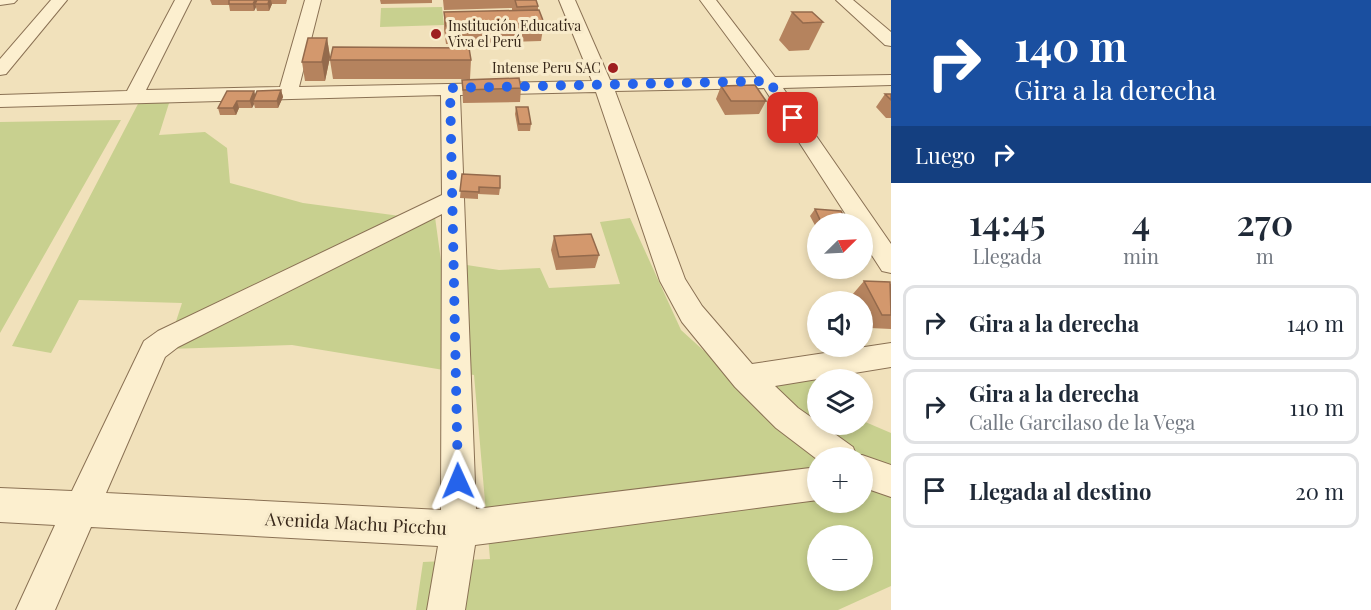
<!DOCTYPE html>
<html lang="es">
<head>
<meta charset="utf-8">
<style>
	:root { --surface:#fff; --page:#f2f2f3; --text:#1f2937; --muted:#747a83; --line:#e0e1e3 }
	body { margin:0; font-family:"Playfair Display",serif; background:var(--page); color:var(--text); height:100vh; display:flex; flex-direction:column; font-size:22px; white-space:nowrap }
	* { box-sizing:border-box; margin:0 }
	p { font-size:20px; color:var(--muted) }
	.icon { flex:none; width:33px; height:33px; fill:none; stroke:currentColor; stroke-width:2; stroke-linecap:round; stroke-linejoin:round }
	.map { position:relative; flex:1; overflow:hidden }
	.drawer { display:flex; flex-direction:column; background:var(--surface); width:480px }
	.drawer>* { flex:none }
	.guide { background:#1a4fa0; color:#fff; overflow:hidden }
	.needle { width:39px; rotate:66deg }
	.fabs { position:absolute; left:807px; top:213px; display:grid; gap:12px }
	.fabs a { display:grid; place-items:center; width:66px; height:66px; border-radius:50%; background:var(--surface); box-shadow:0 3px 9px #0003; font-size:30px }
	.pin { position:absolute; display:grid; place-items:center; width:51px; height:51px; color:#fff; margin:-26px; border-radius:12px; box-shadow:0 3px 9px #0006 }
	.me { position:absolute; width:66px; margin:-33px; rotate:359deg; stroke-linejoin:round; filter:drop-shadow(0 0 4px #0008) }
	.turn { display:flex; align-items:center; gap:21px; height:126px; padding:0 24px; font-size:27px }
	.turn .icon { width:78px; height:78px; stroke-width:2.5 }
	.turn b { display:block; font-size:42px; line-height:51px }
	.then { display:flex; align-items:center; height:57px; padding:0 24px; background:#0003; gap:12px; font-size:22px }
	.eta { display:flex; justify-content:space-evenly; align-items:center; height:102px; text-align:center }
	.eta b { font-size:36px; font-weight:600; line-height:42px }
	ul { padding:0; list-style:none }
	li { display:flex; align-items:center; gap:18px; height:75px; margin:0 12px 9px; padding:0 12px; border:3px solid var(--line); border-radius:12px }
	li div { flex:1 }
	li b { display:block; font-size:22px }
	li em { font-style:normal }
	main { display:flex; flex:1; min-height:0 }
	.map>svg:first-child { display:block }
	.green { fill:#c8d08f; fill-rule:evenodd }
	.lines { fill:none; stroke-linecap:round; stroke-linejoin:round }
	.minor-casing { stroke:#8a7154; stroke-width:2 }
	.minor { fill:#fcefcf; fill-rule:evenodd }
	.wall { fill:#b5835e }
	.shaded-wall { fill:#946a4c }
	.building { fill:#d3986d; stroke:#946a4c; stroke-width:1.5 }
	.route { stroke:#2563eb; stroke-width:10; stroke-dasharray:0 18 }
	.poi-dot { fill:#9e1e1f; stroke:#f8ebcb; stroke-width:2 }
	.labels { text-anchor:middle; stroke-width:6; stroke-linejoin:round; paint-order:stroke }
	.far-poi-label { font-size:14px; fill:#38281a; stroke:#f8ebcb; text-anchor:start }
	.near-street-label { font-size:18px; fill:#38281a; stroke:#f8ebcb }
</style>
</head>
<body>
<main>
<div class="map">
<svg width="891" height="610" viewBox="0 0 891 610">
	<rect width="100%" height="100%" fill="#f1e1bb"/>
	<path class="green" d="M442,7L444,25L380,27L381,8Z
		M170,100L159,135L205,132L227,148L230,183L303,203L415,218L435,217L441,261L499,270L540,268L549,288L620,284L600,222L630,218L681,330L703,350L774,383L825,372L829,379L818,380V424H862L863,421L891,433V586L838,610H416L423,562L490,559L474,375L292,345L167,349L182,303L79,300L51,353L12,346L139,102ZM818,458H862V502H818ZM818,536H862V580H818Z
		M121,120L0,333V122Z"/>
	<g class="lines">
		<g class="minor-casing">
			<path id="minor" d="M0,0H17L14,3L0,5Z
				M51,0H67L6,74L0,75V59Z
				M175,0H191L146,90L280,87L305,0H321L299,87L592,81L559,0H575L610,80L757,77L700,0H716L775,77L891,75V85L783,88L891,244V273L882,271L862,240V224H852L764,88L615,91L685,279L702,306L752,364L891,343V367L775,386L798,408L818,422V424H821L853,447L857,457L862,455L891,465V497L862,487V458H818V460L776,428L735,387L682,322L660,281L596,92L460,95L476,509L818,467V500L475,545L465,610H427L438,546L91,527L55,610H16L55,525L0,522V488L72,491L144,341L158,331L442,195L441,95L0,107V95L127,91ZM442,214L441,510L106,493L165,357L178,347Z
				M836,0H853L891,32V46L885,45Z"/>
		</g>
		<use href="#minor" class="minor"/>
	</g>
	<path class="wall" d="M210,0H287L286,4H272L269,11H257L256,7L254,11H230L229,5H212Z
		M380,0H432V3L381,4Z
		M443,0H536L538,6V10L544,23L541,41L446,44L444,30V12L512,11V8L444,10Z
		M792,12L823,22L809,50L789,51L779,40Z
		M327,38L330,57L325,81H305L302,62Z
		M330,60H471L470,79H333Z
		M462,80L521,88L520,102L463,103Z
		M721,86L766,101L759,114L725,115L716,99Z
		M281,90L283,97L278,108H255L254,104L252,108H239L236,115H220L218,108L254,91L255,95Z
		M885,94H891V118H886L876,107Z
		M516,107L531,124L530,131H518L515,114Z
		M462,174L500,188L499,195L478,194V199L460,198Z
		M815,209L848,224H818V231L810,216Z
		M554,236L599,255L595,268L556,270L551,250Z
		M864,281L891,284V329L870,328L862,314V302H856L852,295Z"/>
	<path class="shaded-wall" d="M255,0H258L255,4L256,7L254,11L253,4Z
		M269,0H271L272,4L269,11L268,4Z
		M327,38L330,57L325,81L322,62Z
		M281,90L283,97L278,108L277,101Z
		M254,91L256,98L253,101L254,104L252,108L250,101Z
		M237,101L239,108L236,115L233,108Z"/>
	<path class="building" d="M229,0H255L253,4H229Z
		M257,0H269L268,4H255Z
		M515,0H536L538,6L517,7Z
		M539,10L544,23L446,26L444,12Z
		M792,12H812L823,22L803,23Z
		M308,38H327L322,62H302Z
		M333,47L469,48L471,60H330Z
		M519,78L521,88L463,90L462,80Z
		M755,85L766,101H731L721,86Z
		M281,90L277,101H253L257,91Z
		M227,91H254L250,101H237L233,108H218Z
		M885,94H891V100Z
		M516,107H528L531,124H519Z
		M462,174L500,176V188L479,187V192L460,191Z
		M815,209L841,211L848,224H822Z
		M591,234L599,255L559,257L554,236Z
		M864,281L890,282L891,315H882Z"/>
	<g class="lines">
		<path class="route" d="M458,481L450,88L769,81L793,118"/>
	</g>
	<g class="poi-dot">
		<circle cx="436" cy="34" r="6"/>
		<circle cx="613" cy="68" r="6"/>
	</g>
	<g class="labels">
		<g class="far-poi-label">
			<text x="448" y="31">Institución Educativa<tspan x="448" dy="16">Viva el Perú</tspan></text>
			<text x="601" y="73" text-anchor="end">Intense Peru SAC</text>
		</g>
		<g class="near-street-label">
			<text transform="translate(356 524) rotate(3)" y="6">Avenida Machu Picchu</text>
		</g>
	</g>
</svg>
<div class="fabs">
<a><svg class="needle" viewBox="-14 -14 28 28"><path d="M0-13l5 13h-10z" fill="#e53935"/><path d="M0 13l5-13h-10z" fill="#747a83"/></svg></a>
<a><svg class="icon" aria-label="sound" viewBox="0 0 24 24"><path d="M4 9h4l5-4v14l-5-4H4zM17 9q2 3 0 6"/></svg></a>
<a><svg class="icon" aria-label="layers" viewBox="0 0 24 24"><path d="M12 4l9 5-9 5-9-5zM3 14l9 5 9-5"/></svg></a>
<a>+</a>
<a>−</a>
</div>
<div class="pin" style="left:793px;top:118px;background:#d93025"><svg class="icon" aria-label="arrive" viewBox="0 0 24 24"><path d="M6 21V4h12l-3 4 3 4H6"/></svg></div>
<svg class="me" style="left:458px;top:481px" viewBox="-20 -20 40 40"><path d="M0-17L14 15 0 8-14 15z" fill="#2563eb" stroke="#fff" stroke-width="4"/></svg>
</div>
<section class="drawer">
<div class="guide">
<div class="turn"><svg class="icon" aria-label="right" viewBox="0 0 24 24"><path d="M7 20v-9h11M14 6l5 5-5 5"/></svg><div><b>140 m</b>Gira a la derecha</div></div>
<div class="then">Luego<svg class="icon" aria-label="right" viewBox="0 0 24 24"><path d="M7 20v-9h11M14 6l5 5-5 5"/></svg></div>
</div>
<div class="eta">
<div><b>14:45</b><p>Llegada</p></div>
<div><b>4</b><p>min</p></div>
<div><b>270</b><p>m</p></div>
</div>
<ul>
<li><svg class="icon" aria-label="right" viewBox="0 0 24 24"><path d="M7 20v-9h11M14 6l5 5-5 5"/></svg><div><b>Gira a la derecha</b></div><em>140 m</em></li>
<li><svg class="icon" aria-label="right" viewBox="0 0 24 24"><path d="M7 20v-9h11M14 6l5 5-5 5"/></svg><div><b>Gira a la derecha</b><p>Calle Garcilaso de la Vega</p></div><em>110 m</em></li>
<li><svg class="icon" aria-label="arrive" viewBox="0 0 24 24"><path d="M6 21V4h12l-3 4 3 4H6"/></svg><div><b>Llegada al destino</b></div><em>20 m</em></li>
</ul>
</section>
</main>
</body>
</html>
